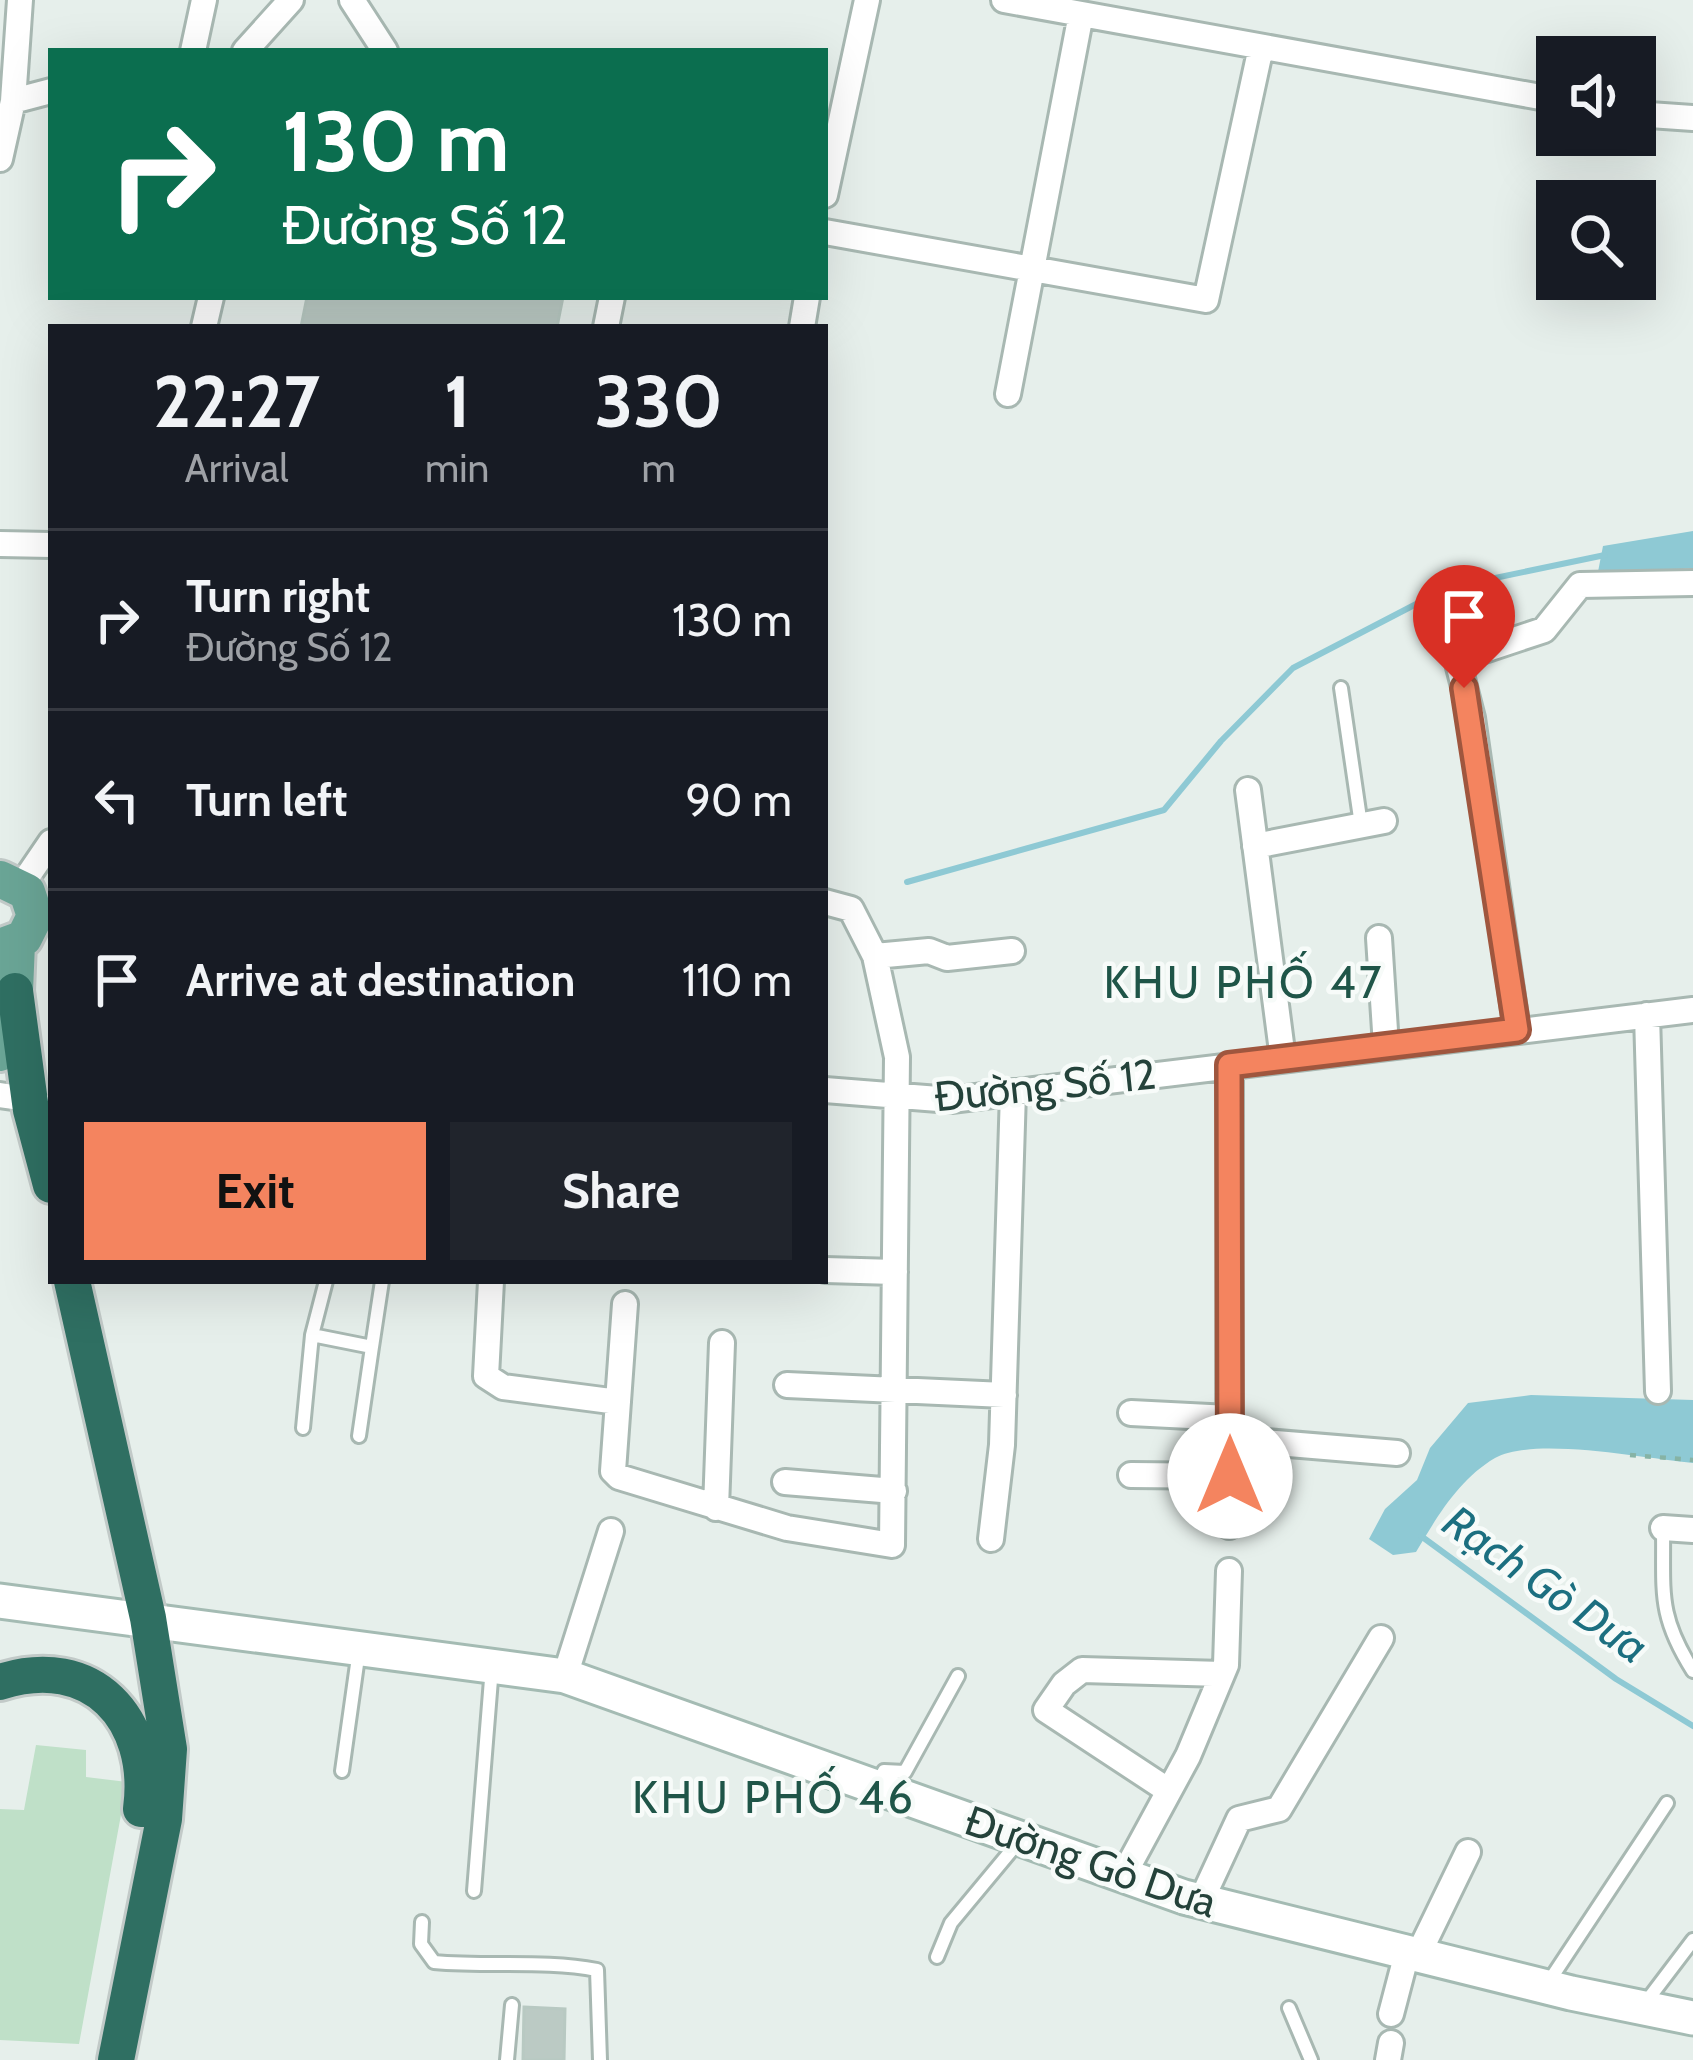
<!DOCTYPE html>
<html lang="en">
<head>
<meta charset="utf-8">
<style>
	:root { --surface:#171b24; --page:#20242c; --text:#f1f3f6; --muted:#9ea1a6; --line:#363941; --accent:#f4845f }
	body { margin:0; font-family:Cabin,sans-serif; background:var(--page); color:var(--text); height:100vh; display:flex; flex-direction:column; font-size:45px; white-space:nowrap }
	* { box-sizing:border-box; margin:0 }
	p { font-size:39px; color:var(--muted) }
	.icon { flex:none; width:66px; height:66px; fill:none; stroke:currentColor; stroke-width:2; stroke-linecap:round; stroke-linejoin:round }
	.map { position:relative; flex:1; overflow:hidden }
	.sheet { position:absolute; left:48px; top:324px; width:780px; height:960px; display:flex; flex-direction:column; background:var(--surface); border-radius:0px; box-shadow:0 12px 48px #0002 }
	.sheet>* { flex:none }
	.hud { position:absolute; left:48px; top:48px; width:780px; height:252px; border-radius:0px; box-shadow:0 12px 48px #0002; background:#0b6e4f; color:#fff; overflow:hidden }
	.tools { position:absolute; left:1536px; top:36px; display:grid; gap:24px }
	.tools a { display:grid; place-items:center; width:120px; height:120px; border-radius:0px; background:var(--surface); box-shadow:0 12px 48px #0002; font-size:60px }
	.pin { position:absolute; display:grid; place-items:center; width:102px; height:102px; color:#fff; margin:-123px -51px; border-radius:50% 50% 50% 0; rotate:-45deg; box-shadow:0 0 12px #0007 }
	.pin .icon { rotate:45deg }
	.me { position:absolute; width:132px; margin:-66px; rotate:0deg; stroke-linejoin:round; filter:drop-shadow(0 0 9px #0008) }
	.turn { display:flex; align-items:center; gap:42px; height:252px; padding:0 36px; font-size:54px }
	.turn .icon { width:156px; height:156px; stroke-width:2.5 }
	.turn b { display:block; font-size:84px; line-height:102px }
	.eta { display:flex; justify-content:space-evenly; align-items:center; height:204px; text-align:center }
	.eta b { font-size:72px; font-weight:700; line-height:84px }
	.primary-button { display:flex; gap:24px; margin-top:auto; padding:24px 36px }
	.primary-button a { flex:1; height:138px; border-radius:0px; background:var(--accent); color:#111; font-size:48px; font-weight:700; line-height:138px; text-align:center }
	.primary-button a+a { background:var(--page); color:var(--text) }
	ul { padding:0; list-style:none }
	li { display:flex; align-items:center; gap:36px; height:180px; padding:0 36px; border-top:3px solid var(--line) }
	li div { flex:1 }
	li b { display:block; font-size:45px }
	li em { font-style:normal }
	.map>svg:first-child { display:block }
	.green { fill:#bfe0c8 }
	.water { fill:#8ec9d4 }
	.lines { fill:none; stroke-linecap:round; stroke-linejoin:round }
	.stream { stroke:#8ec9d4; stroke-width:6 }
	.building { fill:#bbcac4; stroke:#b8c9c2; stroke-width:3 }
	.lane-casing { stroke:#a8b8b2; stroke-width:18 }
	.street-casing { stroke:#a8b8b2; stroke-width:30 }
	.secondary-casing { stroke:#a4bbb3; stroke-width:39 }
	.primary-casing { stroke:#c2cac8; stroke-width:42 }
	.highway-casing { stroke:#c2cac8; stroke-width:42 }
	.path { stroke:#86b3a5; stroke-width:4.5; stroke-dasharray:6 9; stroke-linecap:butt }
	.lane { stroke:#fff; stroke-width:12 }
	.street { stroke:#fff; stroke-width:24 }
	.secondary { stroke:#fff; stroke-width:33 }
	.primary { stroke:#6aa596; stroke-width:36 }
	.highway { stroke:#2f6f62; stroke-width:36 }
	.route-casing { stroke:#9f563e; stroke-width:30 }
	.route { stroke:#f4845f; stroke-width:21 }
	.labels { text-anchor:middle; stroke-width:9; stroke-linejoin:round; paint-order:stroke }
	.street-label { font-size:42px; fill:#24423a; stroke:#f7fbf9 }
	.neighbourhood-label { font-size:45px; letter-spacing:3px; fill:#1f5548; stroke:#f7fbf9 }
	.water-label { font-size:45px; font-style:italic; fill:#1c6f80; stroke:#f7fbf9 }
</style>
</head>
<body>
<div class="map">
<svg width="1693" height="2060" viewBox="0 0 1693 2060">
	<rect width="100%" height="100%" fill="#e6efeb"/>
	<path class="green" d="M36,1745L86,1750V1777L127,1782L79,2044L0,2040V1809L24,1810Z"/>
	<path class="water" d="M1693,531V568L1597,577L1603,546Z
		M1531,1395L1693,1400V1463C1646,1459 1535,1436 1495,1458C1459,1479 1437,1517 1416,1552L1393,1555L1369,1539L1385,1509L1417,1480L1430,1448L1468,1403Z"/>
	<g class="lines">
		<path class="stream" d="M907,882L1164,810L1221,741L1293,668L1447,588L1605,555
			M1421,1536L1616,1679L1693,1726"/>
	</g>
	<path class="building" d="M307,297H563L557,327H301Z
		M524,2007L565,2009L564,2060H523Z"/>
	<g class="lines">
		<g class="lane-casing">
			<path id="lane" d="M1341,688L1361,825
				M326,1281L312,1335L372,1347L382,1281
				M303,1428L312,1335
				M359,1436L372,1347
				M1663,1528C1664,1592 1657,1614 1693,1671
				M342,1771L359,1650
				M876,1786L884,1771L905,1772L958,1676
				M474,1891L492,1667
				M422,1922L421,1944L434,1962C488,1967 544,1960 597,1970L600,2060
				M937,1957L951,1923L1020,1840
				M1546,1986L1667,1803
				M1646,2002L1693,1940
				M1289,2008L1311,2060
				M507,2060L512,2005"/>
		</g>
		<g class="street-casing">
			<path id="street" d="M352,0L385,51
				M1004,0L1557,100
				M193,51L204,0
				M245,51L291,0
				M13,101L51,91
				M1635,114L1693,118
				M0,159L13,101L20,0
				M825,195L867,0
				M825,232L1206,300L1261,47
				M204,327L211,297
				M606,327L612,297
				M802,327L807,297
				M1008,394L1081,14
				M0,544L51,545
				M1248,790L1283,1059
				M1255,846L1384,821
				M21,886L51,842
				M1379,938L1386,1046
				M875,956L929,951L947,958L1012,951
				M1647,1015L1658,1391
				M1517,1031L1472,718L1457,659L1544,630L1580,585L1693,583
				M825,1090L951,1100L1693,1010
				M0,1095L20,1098L31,1110L51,1107
				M825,1270L895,1272
				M491,1281L486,1376L503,1387L618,1402
				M625,1304L613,1471L619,1477L787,1528L892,1545L897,1057L875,956L851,909L825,902
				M787,1385L1004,1395
				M1131,1413L1229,1418
				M1230,1434L1253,1441L1397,1453
				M1131,1475L1230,1476
				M785,1482L894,1491
				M716,1508L722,1343
				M1229,1526L1230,1065
				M1663,1528L1693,1530
				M991,1539L1002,1445L1013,1092
				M565,1676L611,1531
				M1169,1791L1046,1710L1064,1684L1082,1670L1222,1674
				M1123,1876L1188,1756L1226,1665L1229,1571
				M1201,1901L1239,1819L1279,1809L1381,1638
				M1418,1955L1468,1852
				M1391,2014L1407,1953
				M1388,2060L1391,2043"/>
		</g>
		<g class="secondary-casing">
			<path id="secondary" d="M0,1601L565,1676L1184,1897L1571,1993L1693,2018"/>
		</g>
		<g class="primary-casing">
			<path id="primary" d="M0,879L27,892L35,916L24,938L0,947
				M0,1053L15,991L17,943"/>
		</g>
		<g class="highway-casing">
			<path id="highway" d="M15,991L31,1110L51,1185
				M72,1281L148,1618L169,1749L164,1819L116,2060
				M0,1682C92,1652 153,1719 141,1809"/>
		</g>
		<path class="path" d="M1630,1455L1693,1460"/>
		<use href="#lane" class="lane"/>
		<use href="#street" class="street"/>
		<use href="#secondary" class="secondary"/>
		<use href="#primary" class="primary"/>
		<use href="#highway" class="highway"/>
	</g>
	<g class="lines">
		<g class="route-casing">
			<path id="route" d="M1230,1476L1229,1065L1517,1030L1464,688"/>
		</g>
		<use href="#route" class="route"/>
	</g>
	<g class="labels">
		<g class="street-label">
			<text transform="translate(1045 1085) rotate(-6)" y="15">Đường Số 12</text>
			<text transform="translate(1091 1861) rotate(19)" y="15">Đường Gò Dưa</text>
		</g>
		<g class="neighbourhood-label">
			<text x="1244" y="998">KHU PHỐ 47</text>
			<text x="774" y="1813">KHU PHỐ 46</text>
		</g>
		<g class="water-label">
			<text transform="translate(1546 1584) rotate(35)" y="16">Rạch Gò Dưa</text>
		</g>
	</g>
</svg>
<div class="tools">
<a><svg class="icon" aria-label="sound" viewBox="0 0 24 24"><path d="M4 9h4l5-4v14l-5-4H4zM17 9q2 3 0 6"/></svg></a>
<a><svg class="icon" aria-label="search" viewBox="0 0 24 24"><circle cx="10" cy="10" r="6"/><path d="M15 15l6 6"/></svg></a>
</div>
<div class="pin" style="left:1464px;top:688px;background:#d93025"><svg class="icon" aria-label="arrive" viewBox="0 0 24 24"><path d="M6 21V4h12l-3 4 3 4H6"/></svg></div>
<svg class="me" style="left:1230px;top:1476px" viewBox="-20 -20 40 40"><circle r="19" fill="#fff"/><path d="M0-13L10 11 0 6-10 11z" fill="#f4845f"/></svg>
<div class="hud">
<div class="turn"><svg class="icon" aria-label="right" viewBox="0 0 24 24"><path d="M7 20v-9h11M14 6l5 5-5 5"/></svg><div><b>130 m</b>Đường Số 12</div></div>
</div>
<section class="sheet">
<div class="eta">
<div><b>22:27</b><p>Arrival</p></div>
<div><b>1</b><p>min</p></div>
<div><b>330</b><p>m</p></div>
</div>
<ul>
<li><svg class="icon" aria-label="right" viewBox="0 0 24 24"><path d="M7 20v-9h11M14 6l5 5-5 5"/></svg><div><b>Turn right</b><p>Đường Số 12</p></div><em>130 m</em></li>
<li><svg class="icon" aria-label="left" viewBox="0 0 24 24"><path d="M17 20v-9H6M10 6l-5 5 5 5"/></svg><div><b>Turn left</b></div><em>90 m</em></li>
<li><svg class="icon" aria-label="arrive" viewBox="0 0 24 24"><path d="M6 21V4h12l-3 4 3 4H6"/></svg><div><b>Arrive at destination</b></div><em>110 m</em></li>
</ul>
<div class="primary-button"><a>Exit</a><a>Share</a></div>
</section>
</div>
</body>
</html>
